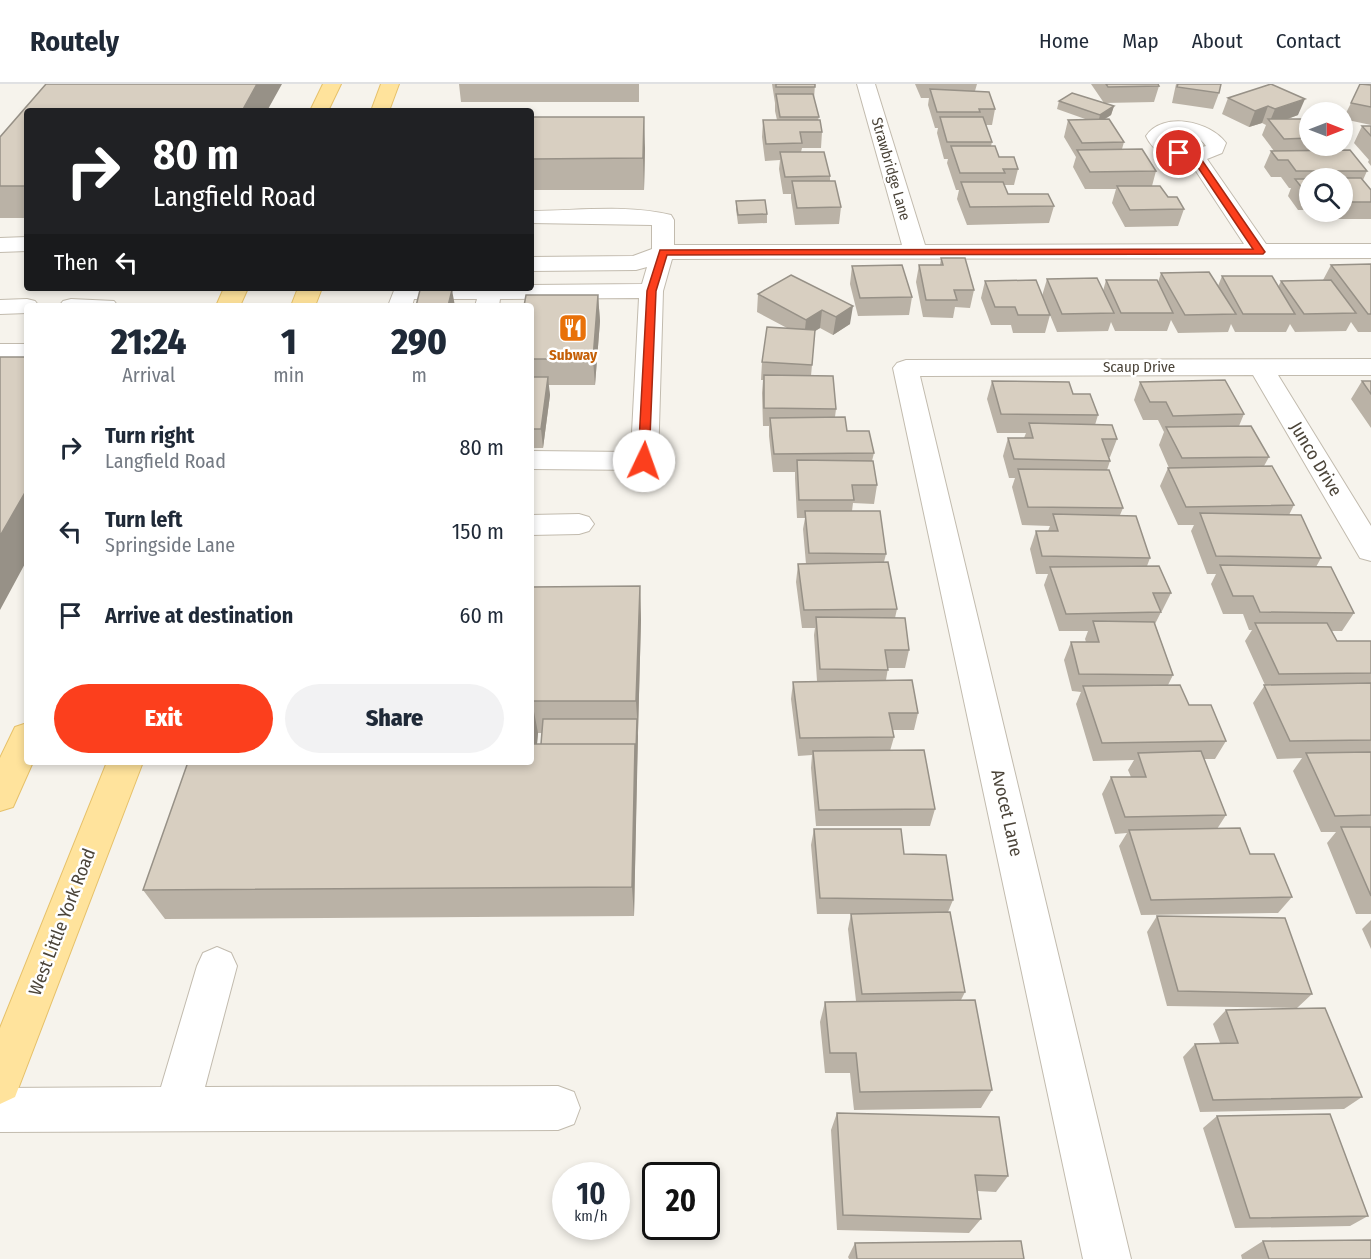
<!DOCTYPE html>
<html lang="en">
<head>
<meta charset="utf-8">
<style>
	:root { --surface:#fff; --page:#f2f2f3; --text:#1f2937; --muted:#747a83; --line:#e0e1e3; --accent:#fc3f1d }
	body { margin:0; font-family:"Fira Sans Condensed",sans-serif; background:var(--page); color:var(--text); height:100vh; display:flex; flex-direction:column; font-size:22px; white-space:nowrap }
	* { box-sizing:border-box; margin:0 }
	p { font-size:20px; color:var(--muted) }
	.icon { flex:none; width:33px; height:33px; fill:none; stroke:currentColor; stroke-width:2; stroke-linecap:round; stroke-linejoin:round }
	.map { position:relative; flex:1; overflow:hidden }
	.drawer { position:absolute; left:24px; top:219px; width:510px; height:462px; display:flex; flex-direction:column; background:var(--surface); border-radius:6px; box-shadow:0 3px 9px #0003 }
	.drawer>* { flex:none }
	.banner { position:absolute; left:24px; top:24px; width:510px; height:183px; border-radius:6px; box-shadow:0 3px 9px #0003; background:#202124; color:#fff; overflow:hidden }
	.needle { width:39px; rotate:90deg }
	.controls { position:absolute; left:1299px; top:18px; display:grid; gap:12px }
	.controls a { display:grid; place-items:center; width:54px; height:54px; border-radius:50%; background:var(--surface); box-shadow:0 3px 9px #0003; font-size:30px }
	.speed { position:absolute; left:552px; top:1078px; display:flex; gap:12px; font-size:30px; font-weight:700; text-align:center }
	.speed>* { display:grid; place-content:center; width:78px; height:78px; border-radius:50%; background:var(--surface); box-shadow:0 3px 9px #0003; line-height:1 }
	.speed small { font-size:15px; font-weight:400 }
	.speed .limit { border:3px solid #111; border-radius:9px; background:#fff; color:#111 }
	.pin { position:absolute; display:grid; place-items:center; width:51px; height:51px; color:#fff; margin:-26px; border:3px solid #fff; border-radius:50%; box-shadow:0 2px 6px #0007 }
	.me { position:absolute; width:66px; margin:-33px; rotate:3deg; stroke-linejoin:round; filter:drop-shadow(0 0 4px #0008) }
	.turn { display:flex; align-items:center; gap:21px; height:126px; padding:0 30px; font-size:27px }
	.turn .icon { width:78px; height:78px; stroke-width:2.5 }
	.turn b { display:block; font-size:42px; line-height:51px }
	.then { display:flex; align-items:center; height:57px; padding:0 30px; background:#0003; gap:12px; font-size:22px }
	.eta { display:flex; justify-content:space-evenly; align-items:center; height:102px; text-align:center }
	.eta b { font-size:36px; font-weight:800; line-height:42px }
	.button { display:flex; gap:12px; margin-top:auto; padding:12px 30px }
	.button a { flex:1; height:69px; border-radius:36px; background:var(--accent); color:#fff; font-size:24px; font-weight:800; line-height:69px; text-align:center }
	.button a+a { background:var(--page); color:var(--text) }
	ul { padding:0; list-style:none }
	li { display:flex; align-items:center; gap:18px; height:84px; padding:0 30px }
	li div { flex:1 }
	li b { display:block; font-size:22px }
	li em { font-style:normal }
	header { display:flex; align-items:center; gap:36px; box-sizing:border-box; height:84px; padding:0 30px; background:var(--surface); border-bottom:2px solid var(--line) }
	header strong { font-size:28px }
	nav { display:flex; gap:33px; margin-inline-start:auto; font-size:21px }
	.map>svg:first-child { display:block }
	.lines { fill:none; stroke-linecap:round; stroke-linejoin:round }
	.minor-casing { stroke:#c2bbae; stroke-width:2 }
	.major-casing { stroke:#e6c16a; stroke-width:2 }
	.minor { fill:#fff; fill-rule:evenodd }
	.major { fill:#ffe39c; fill-rule:evenodd }
	.wall { fill:#bab2a6; fill-rule:evenodd }
	.shaded-wall { fill:#979187 }
	.building { fill:#d8cfc1; stroke:#979187; stroke-width:1.5 }
	.route { fill:#fc3f1d; stroke:#a42913; stroke-width:1.5 }
	.labels { text-anchor:middle; stroke-width:5; stroke-linejoin:round; paint-order:stroke }
	.far-street-label { font-size:15px; fill:#4b4439; stroke:#fff }
	.far-food-label { font-size:15px; font-weight:bold; fill:#c56008; stroke:#fff }
	.street-label { font-size:18px; fill:#4b4439; stroke:#fff }
</style>
</head>
<body>
<header>
<strong>Routely</strong>
<nav><a>Home</a><a>Map</a><a>About</a><a>Contact</a></nav>
</header>
<div class="map">
<svg width="1371" height="1175" viewBox="0 0 1371 1175">
	<rect width="100%" height="100%" fill="#f6f3ec"/>
	<g class="lines">
		<g class="minor-casing">
			<path id="minor" d="M857,0H875L925,161L1244,160L1188,75C1170,73 1154,70 1146,52C1163,27 1210,37 1226,59L1222,69L1207,75L1266,160H1371V174L672,175L663,207L658,377L654,383L644,386L531,385V367L631,368L639,214L500,215L499,222H475L477,215H414L412,222H388L395,204H531V201L642,200L647,183L636,186L531,187V173L633,172L652,165V141L531,139V127C576,127 626,120 671,131L674,136V161H902ZM1173,50C1185,48 1200,52 1206,62C1193,66 1175,65 1166,53Z
				M27,153V167L0,168V154Z
				M27,215L35,217L39,222H27V229L0,230V216Z
				M71,215L114,217L118,222H59L63,217Z
				M0,260H27V274H0Z
				M1371,275V291H1278L1371,442V477L1360,474L1253,291L920,292L1131,1175H1083L893,284L897,279L906,276Z
				M579,430L589,433L594,440L589,447L579,450L531,451V431Z
				M217,863L231,869L237,882L205,1003L558,1002L574,1008L580,1024L574,1040L558,1046L0,1048V1004L161,1003L197,882L203,869Z"/>
		</g>
		<g class="major-casing">
			<path id="major" d="M323,0H341L328,27H310Z
				M381,0H399L389,27H371Z
				M224,204H248L240,222H216Z
				M298,204H322L315,222H291Z
				M27,639V678H33L13,723L0,727V674L15,643Z
				M107,678H143L15,1013L0,1020V944Z"/>
		</g>
		<use href="#minor" class="minor"/>
		<use href="#major" class="major"/>
	</g>
	<path class="wall" d="M459,0H639V18H461Z
		M772,0H815L814,15L819,33L818,36L822,48L821,64H802L801,68L830,92V97L841,123L839,140L795,141L791,114V110H783L779,85L780,76L765,77L762,53L763,36H777L775,27V19Z
		M915,0H977L975,7L995,25L992,41H986L992,58L991,62L999,73L1018,85L1014,101H1004L1008,110L1054,122L1049,139L967,141L957,115L959,106H956L947,79L948,75H944L937,49L938,44H935L928,21L929,14H921Z
		M1091,0H1158L1159,2L1154,18L1104,19L1114,22L1111,31L1104,36L1124,58L1122,65L1156,87L1152,102L1184,125L1178,142L1125,143L1112,119L1116,105H1085L1073,83L1076,73L1064,53L1068,36H1088L1057,25L1059,17L1104,19Z
		M1176,0H1221L1219,9L1213,25L1172,19Z
		M1271,0L1298,31L1288,35H1310V62H1342V49L1346,54L1341,66L1367,87L1363,96L1371,106V135H1316L1310,128H1342V94H1310V126H1298L1288,112L1291,104H1289L1281,93H1271L1264,83L1271,67H1274L1262,51L1266,41L1262,39L1249,43L1222,30L1228,14Z
		M1368,0H1371V41L1343,35L1351,19Z
		M27,27V134H0V53Z
		M531,33L645,64L644,106H531Z
		M1362,42H1371V82L1368,78L1369,76L1354,59Z
		M736,117L767,130V139L738,140L736,125Z
		M941,174L974,206L970,224L955,223L953,234L923,233L916,198L919,181H940Z
		M1371,180V248H1358L1351,238L1346,247L1295,248L1290,240L1286,248H1235L1231,240L1228,248L1178,249L1171,236L1167,247H1115L1111,238L1108,247L1057,248L1050,231L1045,249H1013L1011,241H991L981,214L985,197L1042,212L1047,195L1103,207L1106,196L1158,198L1161,189L1218,202L1222,192L1278,203L1281,197L1323,196L1331,181Z
		M852,182L912,213L909,231L858,232L850,200Z
		M791,191L850,240L833,251L820,244L815,247L811,292L836,325L835,333L847,347L874,369L872,377L877,401L874,420L853,419L852,427L886,470L884,478L897,525L895,534L909,566L905,584H888L886,596L918,629L914,646H893L894,653L890,667L935,725L930,742H816L811,684L812,671L798,672L791,615L793,598L817,597L814,551L815,544H802L796,498L798,480H806L803,445L805,434H797L795,394V388H773L769,352V342H763L762,309L763,296H761L762,278L787,244L757,228L758,210Z
		M598,211L600,237L595,301H548L550,311L543,364H531V222Z
		M992,297L1073,310L1098,331L1095,341L1117,355L1110,373H1109L1110,377L1107,386L1123,424L1120,431L1150,474L1147,482L1171,509L1162,527H1160L1161,528L1155,540L1173,591L1168,601L1226,657L1215,675H1204L1226,731L1217,745L1250,770L1292,813L1278,829L1141,831L1119,762L1127,749L1115,750L1102,710L1111,693H1131L1128,686L1134,676L1093,677L1076,620L1081,608L1072,607L1064,576L1071,558H1086L1085,555L1088,547H1059L1044,501L1048,490H1036L1030,465L1036,447H1048L1050,442L1022,441L1012,403L1015,394H1009L1003,372L1008,354H1024L1026,349H997L987,315Z
		M1362,297H1371V344L1351,315Z
		M1140,298L1244,330L1239,342L1269,373L1264,382L1294,421L1289,431L1321,474L1316,483L1354,529L1342,547H1332L1337,557H1371V830H1356L1327,759L1336,748H1321L1293,687L1302,674L1277,675L1253,619L1265,601L1245,557L1252,546H1249L1243,530H1223L1211,500L1216,490H1207L1191,447L1194,441H1178L1160,402L1168,384H1169L1159,361L1164,348L1158,336H1143L1134,316Z
		M640,502L641,536L637,684L634,832L165,835L143,806L531,678V503ZM538,649H542L541,660H537Z
		M814,745L904,770L953,816L948,828L965,908L961,916L992,1006L981,1024L854,1026L850,989H825L820,938L825,918L856,917L848,845L851,830H817L811,761Z
		M1157,832L1312,910L1297,924L1167,922L1147,848Z
		M1371,836V865L1362,845Z
		M1226,926L1362,1013L1344,1025L1200,1028L1183,973L1195,960L1220,959L1213,940Z
		M837,1029L1008,1092L996,1108L977,1107L981,1135L969,1149L837,1146L831,1046Z
		M1217,1032L1368,1132L1350,1142L1235,1144L1203,1044Z
		M1263,1157L1371,1175H1242L1241,1171Z
		M855,1159L1024,1175H849L848,1173Z"/>
	<path class="shaded-wall" d="M257,0H282L267,27H242Z
		M1305,15L1298,31L1273,40L1270,37L1275,25Z
		M1114,22L1111,31L1098,39L1100,31Z
		M1268,22L1262,39L1249,43L1255,27Z
		M644,33L645,64L644,106L643,74Z
		M452,206L455,222H448Z
		M598,211L600,237L595,301L593,275Z
		M853,222L850,240L833,251L836,233Z
		M822,226L820,244L804,254L806,236Z
		M548,293L550,311L543,364L541,345Z
		M27,405V476L0,526V452Z
		M640,502L641,536L638,649L636,617Z
		M532,617L538,649L534,692L531,677V629Z
		M637,635L638,652L634,832L632,803L635,660Z"/>
	<path class="building" d="M46,0H257L242,27H27V102H0V53Z
		M776,0H815V3H776Z
		M1106,0H1158L1159,2L1108,3Z
		M1178,0H1221L1219,9L1177,3Z
		M1271,0L1305,15L1275,25L1268,22L1255,27L1228,14Z
		M1360,0L1371,1V23L1351,19Z
		M930,5L989,8L995,25H979L980,28H937Z
		M1072,9L1114,22L1100,31L1059,17Z
		M776,10H813L819,33H780Z
		M531,33H644L643,74L531,75Z
		M940,33H983L992,58H947Z
		M1109,35L1124,58L1082,59L1068,36Z
		M1268,35H1310V54L1284,55Z
		M763,36H820L822,48H800L802,59L766,60Z
		M1362,42H1371V52Z
		M951,62H995L999,73H1014L1018,85H1003L1005,89H960Z
		M1142,65L1156,87L1090,88L1077,66Z
		M1350,66L1367,87H1296L1288,76H1278L1271,67Z
		M780,68H824L830,92L785,93Z
		M1325,94H1361L1371,106V118H1342V94Z
		M1295,95H1310V109H1306Z
		M792,97H835L841,123L797,124Z
		M961,98H1003L1008,110H1048L1054,122L970,123Z
		M1117,102H1160L1168,113H1177L1184,125L1130,126Z
		M765,116L767,130L738,131L736,117Z
		M941,174H965L974,206H954L957,216H926L919,181H943Z
		M1371,180V230H1368L1331,181Z
		M902,181L912,213L860,214L852,182Z
		M1209,188L1236,230L1185,231L1161,189Z
		M791,191L853,222L836,233L822,226L806,236L758,210Z
		M1222,192H1272L1295,230H1243Z
		M1097,194L1114,229L1062,230L1047,195Z
		M1036,196L1050,231H1018L1015,223H995L985,197Z
		M1106,196H1157L1173,229H1121Z
		M1331,196L1356,229L1304,230L1281,197Z
		M420,206H452L448,222H416Z
		M526,211H598L593,275H531V222H524Z
		M767,243L815,246L812,281L762,278Z
		M0,273H27V405L0,452Z
		M764,291L833,292L836,325L764,324Z
		M531,293H548L541,345H531Z
		M1225,296L1244,330L1173,332L1166,318H1150L1140,298Z
		M992,297L1069,298L1073,310H1090L1098,331L1001,330Z
		M1362,297H1371V310Z
		M845,333L847,347H869L874,369L774,370L770,334Z
		M1029,339L1112,341L1117,355H1102L1110,377L1014,375L1008,354H1033Z
		M1251,342L1269,373L1182,374L1166,343Z
		M797,376L873,377L877,401H852L854,416H799Z
		M1272,382L1294,421L1186,423L1168,384Z
		M1018,385L1109,386L1123,424L1028,423Z
		M805,427H880L886,470L809,469Z
		M1200,429L1301,431L1321,474L1216,472Z
		M1053,430L1136,432L1150,474L1042,472L1036,447H1058Z
		M888,478L897,525L804,526L798,480Z
		M1220,481L1331,483L1354,529L1260,528L1253,512H1233Z
		M1159,482L1171,509H1153L1161,528L1066,530L1050,483Z
		M640,502L636,617H532L531,629V503Z
		M816,533L905,534L909,566H885L888,586L820,585Z
		M1093,537L1154,538L1173,591L1079,590L1071,558H1099Z
		M1255,539H1327L1337,557H1371V589L1279,590Z
		M912,596L918,629H889L894,653L800,654L793,598Z
		M1371,599V656L1290,657L1264,601Z
		M1180,601L1189,621H1211L1226,657L1102,659L1083,602Z
		M543,635H637L636,667L635,660H541Z
		M531,660H635L632,803L143,806L188,678H531Z
		M924,666L935,725L819,726L813,667Z
		M1201,667L1226,731L1125,733L1111,693H1146L1138,669Z
		M1371,668V731L1335,732L1306,669Z
		M1341,743H1371V812Z
		M1240,744L1250,770H1274L1292,813L1151,816L1129,746Z
		M814,745H901L904,770L946,771L953,816L820,814Z
		M950,828L965,908L862,910L851,830Z
		M1157,832L1285,834L1312,910L1178,907Z
		M975,916L992,1006L860,1008L856,969H830L825,918Z
		M1325,924L1362,1013L1213,1016L1195,960L1238,959L1226,926Z
		M837,1029L999,1033L1008,1092L975,1091L981,1135L843,1131Z
		M1330,1030L1368,1132L1250,1134L1217,1032Z
		M1371,1156V1175H1269L1263,1157Z
		M1021,1157L1024,1175H857L855,1159Z"/>
	<path class="route" d="M1179,66L1197,69L1265,168L1263,170L667,171L656,207L649,377L644,380L638,377L647,207L660,166L1253,165L1191,73L1176,70L1175,69Z"/>
	<defs>
		<g id="restaurant-square" transform="scale(1.5)"><rect x="-9" y="-9" width="18" height="18" rx="4" fill="#e8710a" stroke="#fff"/><path d="M-5-6h1v4h1v-4h1v4h1v-4h1v5L-1.5 .5V6h-2V.5L-5-1ZM5-6V6H3V1.5H1.5Q1.5-4 5-6Z" fill="#fff"/></g>
	</defs>
	<g fill-rule="evenodd">
		<use href="#restaurant-square" x="573" y="244"/>
	</g>
	<g class="labels">
		<g class="far-street-label">
			<text transform="translate(891 85) rotate(74)" y="5">Strawbridge Lane</text>
			<text x="1139" y="288">Scaup Drive</text>
		</g>
		<g class="far-food-label">
			<text x="573" y="276">Subway</text>
		</g>
		<g class="street-label">
			<text transform="translate(1316 375) rotate(59)" y="6">Junco Drive</text>
			<text transform="translate(1007 729) rotate(77)" y="6">Avocet Lane</text>
			<text transform="translate(62 838) rotate(-69)" y="6">West Little York Road</text>
		</g>
	</g>
</svg>
<div class="controls">
<a><svg class="needle" viewBox="-14 -14 28 28"><path d="M0-13l5 13h-10z" fill="#e53935"/><path d="M0 13l5-13h-10z" fill="#747a83"/></svg></a>
<a><svg class="icon" aria-label="search" viewBox="0 0 24 24"><circle cx="10" cy="10" r="6"/><path d="M15 15l6 6"/></svg></a>
</div>
<div class="speed"><div>10<small>km/h</small></div><div class="limit">20</div></div>
<div class="pin" style="left:1179px;top:69px;background:#d93025"><svg class="icon" aria-label="arrive" viewBox="0 0 24 24"><path d="M6 21V4h12l-3 4 3 4H6"/></svg></div>
<svg class="me" style="left:644px;top:377px" viewBox="-20 -20 40 40"><circle r="19" fill="#fff"/><path d="M0-13L10 11 0 6-10 11z" fill="#fc3f1d"/></svg>
<div class="banner">
<div class="turn"><svg class="icon" aria-label="right" viewBox="0 0 24 24"><path d="M7 20v-9h11M14 6l5 5-5 5"/></svg><div><b>80 m</b>Langfield Road</div></div>
<div class="then">Then<svg class="icon" aria-label="left" viewBox="0 0 24 24"><path d="M17 20v-9H6M10 6l-5 5 5 5"/></svg></div>
</div>
<section class="drawer">
<div class="eta">
<div><b>21:24</b><p>Arrival</p></div>
<div><b>1</b><p>min</p></div>
<div><b>290</b><p>m</p></div>
</div>
<ul>
<li><svg class="icon" aria-label="right" viewBox="0 0 24 24"><path d="M7 20v-9h11M14 6l5 5-5 5"/></svg><div><b>Turn right</b><p>Langfield Road</p></div><em>80 m</em></li>
<li><svg class="icon" aria-label="left" viewBox="0 0 24 24"><path d="M17 20v-9H6M10 6l-5 5 5 5"/></svg><div><b>Turn left</b><p>Springside Lane</p></div><em>150 m</em></li>
<li><svg class="icon" aria-label="arrive" viewBox="0 0 24 24"><path d="M6 21V4h12l-3 4 3 4H6"/></svg><div><b>Arrive at destination</b></div><em>60 m</em></li>
</ul>
<div class="button"><a>Exit</a><a>Share</a></div>
</section>
</div>
</body>
</html>
